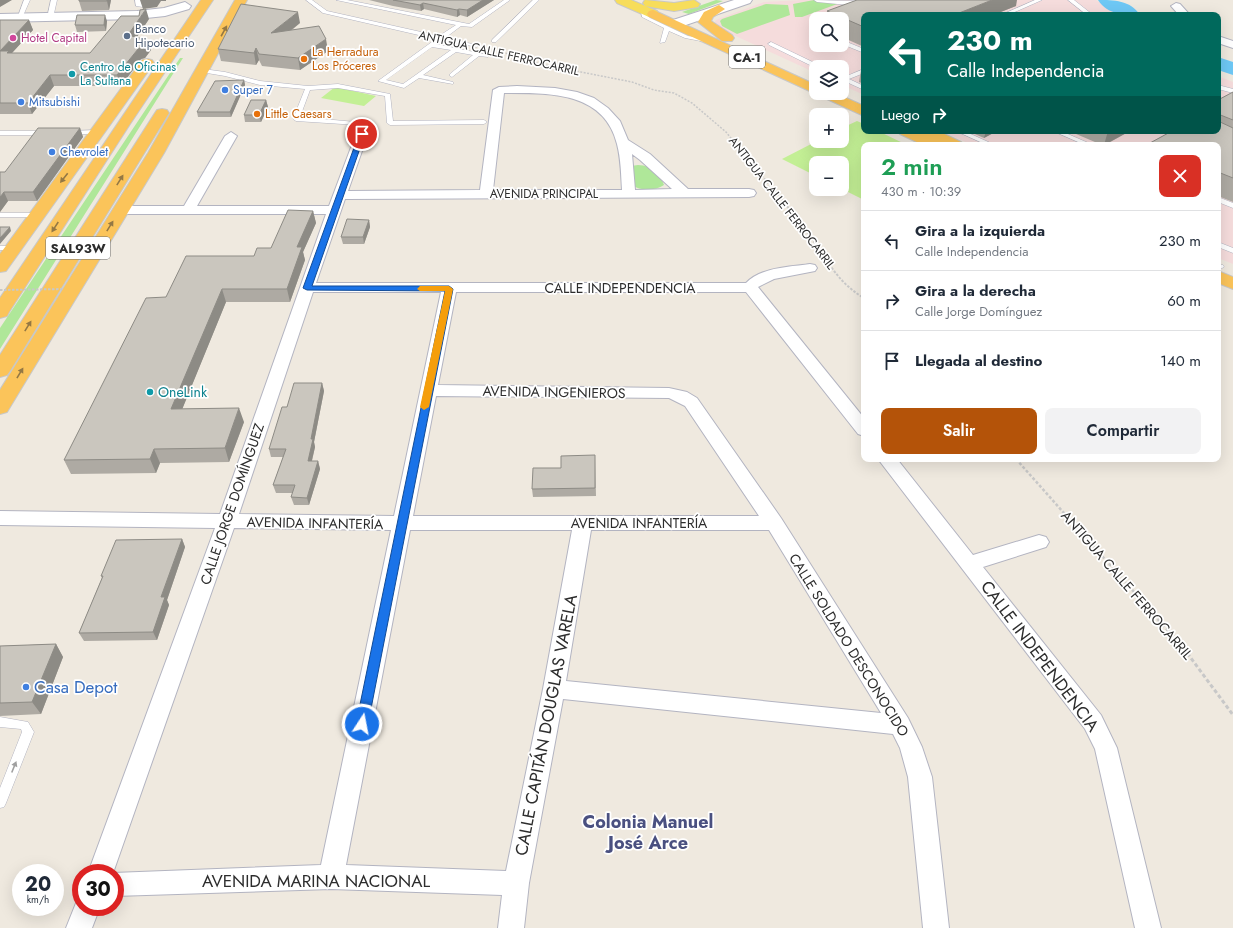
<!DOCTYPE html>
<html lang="es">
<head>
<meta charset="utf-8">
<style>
	:root { --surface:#fff; --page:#f2f2f3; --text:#1f2937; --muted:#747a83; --line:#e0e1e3; --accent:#b45309 }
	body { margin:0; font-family:Jost,sans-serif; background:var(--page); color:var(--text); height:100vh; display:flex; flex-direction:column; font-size:15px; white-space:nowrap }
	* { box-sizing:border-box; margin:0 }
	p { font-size:13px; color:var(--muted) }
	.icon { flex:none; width:22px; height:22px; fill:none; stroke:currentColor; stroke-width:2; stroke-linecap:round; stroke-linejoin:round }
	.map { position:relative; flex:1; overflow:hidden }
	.side { position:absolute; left:861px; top:142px; width:360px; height:320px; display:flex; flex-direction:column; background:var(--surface); border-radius:8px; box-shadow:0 4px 16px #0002 }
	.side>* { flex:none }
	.guide { position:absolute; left:861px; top:12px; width:360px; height:122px; border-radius:8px; box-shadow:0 4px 16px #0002; background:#00695c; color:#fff; overflow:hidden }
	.controls { position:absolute; left:809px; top:12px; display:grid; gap:8px }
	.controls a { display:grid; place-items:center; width:40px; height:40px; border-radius:8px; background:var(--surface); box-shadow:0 4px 16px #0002; font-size:20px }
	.speed { position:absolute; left:12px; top:864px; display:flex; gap:8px; font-size:20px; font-weight:700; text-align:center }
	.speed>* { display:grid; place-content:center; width:52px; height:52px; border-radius:50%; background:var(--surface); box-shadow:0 4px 16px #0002; line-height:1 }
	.speed small { font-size:10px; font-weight:400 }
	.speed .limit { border:6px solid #d22; background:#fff; color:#111 }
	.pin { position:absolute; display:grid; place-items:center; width:34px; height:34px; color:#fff; margin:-17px; border:2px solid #fff; border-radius:50%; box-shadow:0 1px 4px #0007 }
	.me { position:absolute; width:44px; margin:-22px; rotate:11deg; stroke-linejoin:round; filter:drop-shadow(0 0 3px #0008) }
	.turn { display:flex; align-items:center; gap:14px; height:84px; padding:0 20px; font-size:18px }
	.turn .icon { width:52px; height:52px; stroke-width:2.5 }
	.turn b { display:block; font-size:28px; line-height:34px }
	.then { display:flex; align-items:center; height:38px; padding:0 20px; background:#0003; gap:8px; font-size:15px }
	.round { display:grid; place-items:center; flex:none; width:42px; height:42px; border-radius:8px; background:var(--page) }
	.head { display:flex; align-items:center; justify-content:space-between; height:68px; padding:0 20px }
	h1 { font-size:24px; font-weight:600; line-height:30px; color:#1e9e55 }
	.cta { display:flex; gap:8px; margin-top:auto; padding:8px 20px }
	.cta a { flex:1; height:46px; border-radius:8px; background:var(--accent); color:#fff; font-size:16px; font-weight:600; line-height:46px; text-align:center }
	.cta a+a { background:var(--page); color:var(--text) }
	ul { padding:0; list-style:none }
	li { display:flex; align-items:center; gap:12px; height:60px; padding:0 20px; border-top:1px solid var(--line) }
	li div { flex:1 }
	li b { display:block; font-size:15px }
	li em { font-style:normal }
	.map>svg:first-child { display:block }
	.medical { fill:#f5dcdc; fill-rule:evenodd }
	.green { fill:#afe799 }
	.pitch { fill:#c3ef95 }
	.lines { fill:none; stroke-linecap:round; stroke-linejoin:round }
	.river { fill:#6ec8f5; fill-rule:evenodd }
	.service-casing { stroke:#b3b4c1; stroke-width:1 }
	.minor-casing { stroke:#b3b4c1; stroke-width:2 }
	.tertiary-casing { stroke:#b3b4c1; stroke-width:2 }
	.secondary-casing { stroke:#b3b4c1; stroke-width:2 }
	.primary-casing { stroke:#c8c8c8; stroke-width:2 }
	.trunk-casing { stroke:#c8c8c8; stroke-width:2 }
	.path-far3 { stroke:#c8c8c8; stroke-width:1.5; stroke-dasharray:2 1.5; stroke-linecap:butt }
	.path-far2 { stroke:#c8c8c8; stroke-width:2; stroke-dasharray:2.5 1.5; stroke-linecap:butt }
	.path-far1 { stroke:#c8c8c8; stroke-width:2.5; stroke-dasharray:3 2; stroke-linecap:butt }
	.path { stroke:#c8c8c8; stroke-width:3; stroke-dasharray:4 2.5; stroke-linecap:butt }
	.service { fill:#fff; fill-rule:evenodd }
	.minor { fill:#fff; fill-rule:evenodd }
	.tertiary { fill:#fff; fill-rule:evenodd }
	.secondary { fill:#fff; fill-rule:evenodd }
	.primary { fill:#f7dd5b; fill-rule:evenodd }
	.trunk { fill:#fbc45a; fill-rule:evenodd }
	.path-bridge { stroke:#c8c8c8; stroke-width:2; stroke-dasharray:2.5 1.5; stroke-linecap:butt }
	.wall { fill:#aeaaa3 }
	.shaded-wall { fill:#8d8b85 }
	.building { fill:#cac6be; stroke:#8d8b85 }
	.oneway { fill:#947844 }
	.oneway2 { fill:#a0a0a0 }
	.route { fill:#1a73e8; stroke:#114b97 }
	.slow { fill:#f59e0b }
	.service-dot { fill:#5c6f8a; stroke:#fff; stroke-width:1.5 }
	.hotel-dot { fill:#d1479c; stroke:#fff; stroke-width:1.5 }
	.food-dot { fill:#e8710a; stroke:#fff; stroke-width:1.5 }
	.culture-dot { fill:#0f9aa8; stroke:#fff; stroke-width:1.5 }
	.shop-dot { fill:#3f7fe0; stroke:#fff; stroke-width:1.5 }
	.labels { text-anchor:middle; stroke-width:3.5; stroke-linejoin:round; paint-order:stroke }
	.far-service-label { font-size:12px; fill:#4e5e75; stroke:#fff; text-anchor:start }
	.far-hotel-label { font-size:12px; fill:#b23c85; stroke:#fff; text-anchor:start }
	.far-food-label { font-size:12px; fill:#c56008; stroke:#fff; text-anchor:start }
	.far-street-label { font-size:12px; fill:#2d2d2d; stroke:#fff }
	.far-culture-label { font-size:12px; fill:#0d838f; stroke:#fff; text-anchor:start }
	.far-shop-label { font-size:12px; fill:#366cbe; stroke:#fff; text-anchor:start }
	.shield { fill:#fff; stroke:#6c6c6c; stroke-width:1 }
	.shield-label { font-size:13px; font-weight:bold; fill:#2d2d2d }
	.street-label { font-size:14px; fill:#2d2d2d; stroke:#fff }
	.culture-label { font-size:14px; fill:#0d838f; stroke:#fff; text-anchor:start }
	.near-street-label { font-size:17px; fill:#2d2d2d; stroke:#fff }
	.near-shop-label { font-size:17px; fill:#366cbe; stroke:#fff; text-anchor:start }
	.near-neighbourhood-label { font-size:18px; font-weight:bold; fill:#4a5080; stroke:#fff }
</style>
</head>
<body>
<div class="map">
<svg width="1233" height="928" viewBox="0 0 1233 928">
	<rect width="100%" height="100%" fill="#efe9df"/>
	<path class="medical" d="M802,0H1096L1121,15H864V95L842,85V67H816V73L716,27L715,21L718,19L764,2ZM816,19H842V45H816Z
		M1218,76L1233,82V264L1218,258V145H972L941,131H1218Z"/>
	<path class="green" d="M716,0L723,1L689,14L682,12Z
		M814,0L840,3L802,17H795L793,4Z
		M766,4L788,5L790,15L737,34L722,26L720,21L722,19Z
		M180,58H183L0,349V328Z
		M638,165C653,166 659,172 664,185C655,191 640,191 632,185L631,166Z"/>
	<path class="pitch" d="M335,87L376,96L364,106L321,98Z
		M857,121L864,124V131H878L907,145H864V200L842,189V163H816V176L782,159L817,141H842V128Z"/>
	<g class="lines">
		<path class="river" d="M1098,0C1114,0 1130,0 1140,15C1124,15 1108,15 1098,0Z
			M1218,57L1233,62V75L1218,70Z"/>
		<g class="service-casing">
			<path id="service" d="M24,0H30L22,18L17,19Z
				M51,0H57L53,18L50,20L47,18Z
				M135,0H141V3L146,5L143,7L136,6Z
				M306,0H312L327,11L439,36L456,25L336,0H347L469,24L504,0H510L472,27L461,26L445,38L477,45V47L441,40L436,44L488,55V57L479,56L452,77L450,76V74L473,55L456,52L423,75L453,82V84L419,78L404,88L378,81L436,39L323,13ZM432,47L451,50L403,84L386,80Z
				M533,0H539L496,42H492V40Z
				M814,0L848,1L860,0L848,5L817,2Z
				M1035,0H1042L1008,15H1001Z
				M1068,0H1074L1093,15H1087Z
				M641,11H645L646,15L650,18L688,36L709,40L706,42L685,38L669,31L665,42L660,43L664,28L642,17Z
				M842,40L864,49V53L842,44Z
				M771,42L821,66L822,67L816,68L769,45L768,44Z
				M203,69L225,72L260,81L308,86L338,84L390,94L393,121L484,120L487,122L484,124L390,125L387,123L385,96L338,88L310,90L300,117L356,122L358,123V125L296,121L293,119L305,89L260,85L225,76L201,72V70Z
				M864,69V73L849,79L864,86V90L842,80V76L844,77Z
				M1218,85L1233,89V93L1218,89Z
				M98,130L101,132L100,133L71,135L68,133L71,131Z
				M0,131H46L49,133L46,135H0Z
				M956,131H964L995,145H987Z
				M1053,131H1061L1093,145H1085Z
				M1218,197L1233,203V208L1218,202Z
				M0,213H36L39,215L36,217H0Z
				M1218,242L1233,248V253L1218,247Z
				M0,246H12L16,248L12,250H0Z
				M1218,265H1223L1224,267L1218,270Z
				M0,717L28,722L34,732L6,803L4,807L0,808V788L22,732L21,729L0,727Z"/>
		</g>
		<g class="minor-casing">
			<path id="minor" d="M1176,3L1180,4L1190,15H1179L1171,6Z
				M1218,36L1233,41V48L1218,43Z
				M517,86L555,88L577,92L594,98L608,108L620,121L628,140L650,154L688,189H749L754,190L756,193L754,196L749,197L345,199L316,283H746C761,267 790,267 810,264L815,265L817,268L815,271L774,279L758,287L864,418V436L858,434L746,292H456L438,385L669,388L687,392L697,398L781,518L908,718L922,747L932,777L949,928H923L908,777L900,748L893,734L563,699L529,883L524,928H498L502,895L331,889L115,896V873H88L215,528L0,525V511L220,514L326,214H121L116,213L114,210L116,207L121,206H184L225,136L231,132L237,136L197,206H329L356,134L362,130L368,134L348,191L480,190L493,90L499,87ZM504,93C548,93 604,91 617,144C621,159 621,174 622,190H493ZM632,154L640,160L672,189L635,190ZM313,292H441L394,516L239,514ZM436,396L669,398L685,406L759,516H413ZM234,528L391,530L321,865L113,873ZM410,530H572L543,689L506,871L346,865ZM591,530H769L881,713L566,681Z
				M878,459H897L973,555L1039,535L1046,537L1049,542L1046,547L983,567L1101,715L1117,748L1161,928H1135L1095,749L1085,729Z
				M81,897V907H100L92,928H66L78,898Z"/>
		</g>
		<g class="tertiary-casing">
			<path id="tertiary" d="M185,2L191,6L189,9L165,16L137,19L0,22V14L137,11L164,8Z"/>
		</g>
		<g class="secondary-casing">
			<path id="secondary" d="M734,0H752L750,3L680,27H670L669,24L670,21Z"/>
		</g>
		<g class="primary-casing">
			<path id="primary" d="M615,0H631L657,11L659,14L657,17H649L617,3Z
				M645,0L674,3L694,0L700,4L698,7L674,11L645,6L643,3Z"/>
		</g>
		<g class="trunk-casing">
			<path id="trunk" d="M201,0H213L130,124L9,312L7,316L0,318V298Z
				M235,0H247L164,153L10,407L7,412L0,414V390L148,153Z
				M719,5L725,9L713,17L711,21L732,35L734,38L732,41H722L698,22L704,12Z
				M653,10L816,85V93H835L864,106V116L649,17L647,14L649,11Z
				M147,59L152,60L154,63L6,271L0,272V254L142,60Z
				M162,109L167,110L169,113L10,371L7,375L0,377V355L155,113L157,110Z
				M897,131H938L961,142L964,145H923L900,134Z
				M1218,271L1233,277V289L1218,283Z"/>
		</g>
		<path class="path-far3" d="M499,51L540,64L632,82L654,90L674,93L692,103L726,132L747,158"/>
		<path class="path-far2" d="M746,157C768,183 790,209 810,236C827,260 838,283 864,298"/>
		<path class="path-far1" d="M1016,459L1150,610"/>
		<path class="path" d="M1149,609L1182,646L1233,715"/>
		<use href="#service" class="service"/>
		<use href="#minor" class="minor"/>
		<use href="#tertiary" class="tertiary"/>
		<use href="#secondary" class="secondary"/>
		<use href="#primary" class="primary"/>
		<use href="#trunk" class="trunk"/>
		<path class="path-bridge" d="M0,290L64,289"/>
	</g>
	<path class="wall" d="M79,0H111L109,10L82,11L79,1Z
		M369,0H494L467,17L460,15L457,17L424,9L421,11L393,6Z
		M1016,6L993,15H864V47L842,37V19H826L827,11Z
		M149,19L137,37L151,50L145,58L141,59L121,86H54L32,114H0V20H29L33,30L12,53H90Z
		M107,21L106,31L77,32L75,25Z
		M300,23L292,30L328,51L300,70L262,66L259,60L256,65L221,61L218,49Z
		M864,63V84L859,82L862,64Z
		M244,80L245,85L231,117H198L197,112Z
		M1233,92V202L1218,196V145H1149L1150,143L1218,131V100Z
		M266,100L268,107L261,122H245L244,115Z
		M80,128L83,137L37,201H8L0,212L5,172Z
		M968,131H997L984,138Z
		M1069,131H1130L1105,145H1102Z
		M313,211L316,223L303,252L305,260L290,302H226L182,409L244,422L229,462L160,463L156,473L71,474L64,460L166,297L271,248Z
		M369,220L370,227L364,244H343L341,237Z
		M322,383L324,391L314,442L315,447L312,461H318L320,469L309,505H294L291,497L293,493H276L273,485L283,457H271L269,449L287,407Z
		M595,455L596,496L533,497L532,489L561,468Z
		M182,539L185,547L167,600L169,605L157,640L84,641L79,633L102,578L101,576Z
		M56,644L63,657L41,714L0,716V646Z"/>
	<path class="shaded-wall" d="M0,0H12L0,7Z
		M107,0H111L109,10L107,1Z
		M140,0H166V1H161L157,7L143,9Z
		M483,0H494L467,17V10Z
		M992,0H1017L1016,6L993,15H954Z
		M423,3L424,9L421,11L420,5Z
		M146,9L149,19L131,46L128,35Z
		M459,9L460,15L457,17V10Z
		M298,12L300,23L273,44L271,33Z
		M105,15L107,21L106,31L104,25Z
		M29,20L33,30L11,54L0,51Z
		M326,39L328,51L300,70L298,58Z
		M147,40L151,50L145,58L141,59L121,86L117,75L138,49Z
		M256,48L259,60L256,65L254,53Z
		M50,75L54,86L32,114L28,103Z
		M244,80L245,85L231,117L230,112Z
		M266,100L268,107L261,122L259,115Z
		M80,128L83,137L37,201L33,192Z
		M986,131H997L984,138Z
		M1108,131H1130L1104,145Z
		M4,192L8,201L0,212V197Z
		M313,211L316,223L303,252L305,260L290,302L287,289L297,247Z
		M369,220L370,227L364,244L363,237Z
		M10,227L11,231L0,244V238Z
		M222,289L226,302L177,422L171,409Z
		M322,383L324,391L314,442L315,447L310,468L308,461L311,439Z
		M239,408L244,422L229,462L225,448Z
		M154,449L160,463L156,473L150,459Z
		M318,461L320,469L309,505L307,498Z
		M182,539L185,547L167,600L169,605L157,640L153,632L161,597Z
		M56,644L63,657L41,714L32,702Z"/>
	<path class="building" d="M79,0H107V1H79Z
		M393,0H483L467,10L459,9L457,10L423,3L420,5Z
		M857,0H992L954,15H864V27L827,11Z
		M241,4L298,12L271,33L319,26L326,39L298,58L259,54L256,48L254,53L218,49Z
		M146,9L128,35L147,40L142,47L138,49L117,75H50L28,103H0V20H29L0,51H9L7,53H90L121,16H139L140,10Z
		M77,15H105L104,25H75Z
		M244,80L230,112H197L215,81Z
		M1233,92V120L1218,114V100Z
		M251,100H266L259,115H244Z
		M1218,121L1233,128V178L1218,172V145H1154L1150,143L1172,131H1218Z
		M38,128H80L33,192H4L0,197V172H5Z
		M288,210L313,211L297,247H302L287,289H222L171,409L239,408L225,448L154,449L150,459L64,460L146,298L166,297L186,256H254L257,248H271Z
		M347,219L369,220L363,237H341Z
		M0,227H10L0,238Z
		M294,383H322L311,439H313L308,461H318L307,498L291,497L295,485H273L286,449H269L282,407H287Z
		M595,455V488L532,489L533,468H561V456Z
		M182,539L161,597H165L153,632L79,633L103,576H101L116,540Z
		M56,644L32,702L0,703V646Z"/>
	<defs><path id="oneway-solid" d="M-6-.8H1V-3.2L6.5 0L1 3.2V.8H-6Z"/></defs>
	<g class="oneway">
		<use href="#oneway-solid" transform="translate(224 31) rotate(-61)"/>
		<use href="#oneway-solid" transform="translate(64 178) rotate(128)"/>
		<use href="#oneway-solid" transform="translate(120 180) rotate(-58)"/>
		<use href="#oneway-solid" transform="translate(110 226) rotate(-58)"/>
		<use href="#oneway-solid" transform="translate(55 227) rotate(123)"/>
		<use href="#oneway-solid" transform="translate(28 326) rotate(-58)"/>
		<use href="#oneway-solid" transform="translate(20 373) rotate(-59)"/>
	</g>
	<use class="oneway2" href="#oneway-solid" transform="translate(14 767) rotate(-68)"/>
	<path class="route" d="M362,132L365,134L312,286H449L453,289L368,724L366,727L362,728L358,727L356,724L445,291L307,290L303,288L359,134Z"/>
	<path class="slow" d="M449,286L453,289L429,407L424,410L420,407L445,291H420L417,289L420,286Z"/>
	<circle class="service-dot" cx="127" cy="36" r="4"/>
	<circle class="hotel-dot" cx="13" cy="38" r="4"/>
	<g class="food-dot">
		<circle cx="304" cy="59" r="4"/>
		<circle cx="257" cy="114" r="4"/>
	</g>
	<g class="culture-dot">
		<circle cx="72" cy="74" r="4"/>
		<circle cx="150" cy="392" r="4"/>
	</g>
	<g class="shop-dot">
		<circle cx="225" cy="90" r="4"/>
		<circle cx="21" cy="102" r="4"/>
		<circle cx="52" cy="152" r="4"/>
		<circle cx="26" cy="687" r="4"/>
	</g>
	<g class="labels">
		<g class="far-service-label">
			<text x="135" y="33">Banco<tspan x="135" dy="14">Hipotecario</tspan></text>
		</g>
		<g class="far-hotel-label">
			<text x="21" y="42">Hotel Capital</text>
		</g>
		<g class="far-food-label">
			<text x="312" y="56">La Herradura<tspan x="312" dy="14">Los Próceres</tspan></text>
			<text x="265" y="118">Little Caesars</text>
		</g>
		<g class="far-street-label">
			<text transform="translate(499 53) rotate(13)" y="4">ANTIGUA CALLE FERROCARRIL</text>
			<text x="544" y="198">AVENIDA PRINCIPAL</text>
			<text transform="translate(782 203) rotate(52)" y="4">ANTIGUA CALLE FERROCARRIL</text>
		</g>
		<g class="far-culture-label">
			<text x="80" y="71">Centro de Oficinas<tspan x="80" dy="14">La Sultana</tspan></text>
		</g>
		<g class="far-shop-label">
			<text x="233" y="94">Super 7</text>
			<text x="29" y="106">Mitsubishi</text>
			<text x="60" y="156">Chevrolet</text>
		</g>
		<g class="shield">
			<rect x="729" y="46" width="36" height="22" rx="3"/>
			<rect x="46" y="237" width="64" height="22" rx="3"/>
		</g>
		<g class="shield-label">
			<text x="747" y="62">CA-1</text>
			<text x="78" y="253">SAL93W</text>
		</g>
		<g class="street-label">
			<text x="620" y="293">CALLE INDEPENDENCIA</text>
			<text transform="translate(554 392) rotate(1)" y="5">AVENIDA INGENIEROS</text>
			<text transform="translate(232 504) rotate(-71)" y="5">CALLE JORGE DOMÍNGUEZ</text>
			<text transform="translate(315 523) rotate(1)" y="5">AVENIDA INFANTERÍA</text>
			<text x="639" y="528">AVENIDA INFANTERÍA</text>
			<text transform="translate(1127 585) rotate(49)" y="5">ANTIGUA CALLE FERROCARRIL</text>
			<text transform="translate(849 645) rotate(58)" y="5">CALLE SOLDADO DESCONOCIDO</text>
		</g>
		<g class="culture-label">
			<text x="158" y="397">OneLink</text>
		</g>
		<g class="near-street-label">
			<text transform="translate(1040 656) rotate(53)" y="6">CALLE INDEPENDENCIA</text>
			<text transform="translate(546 725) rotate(-79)" y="6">CALLE CAPITÁN DOUGLAS VARELA</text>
			<text x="316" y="887">AVENIDA MARINA NACIONAL</text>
		</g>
		<g class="near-shop-label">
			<text x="34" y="693">Casa Depot</text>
		</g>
		<g class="near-neighbourhood-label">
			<text x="648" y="828">Colonia Manuel<tspan x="648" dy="21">José Arce</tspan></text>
		</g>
	</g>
</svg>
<div class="controls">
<a><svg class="icon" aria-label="search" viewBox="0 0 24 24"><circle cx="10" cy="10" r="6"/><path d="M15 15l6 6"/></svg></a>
<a><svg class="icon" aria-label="layers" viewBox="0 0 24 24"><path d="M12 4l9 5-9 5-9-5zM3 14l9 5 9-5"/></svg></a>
<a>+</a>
<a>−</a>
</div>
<div class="speed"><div>20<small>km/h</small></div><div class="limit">30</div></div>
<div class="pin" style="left:362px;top:134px;background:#d93025"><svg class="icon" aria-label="arrive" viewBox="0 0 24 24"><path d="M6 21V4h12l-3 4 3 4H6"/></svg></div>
<svg class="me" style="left:362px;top:724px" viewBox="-20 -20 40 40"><circle r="17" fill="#1a73e8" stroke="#fff" stroke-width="3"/><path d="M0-11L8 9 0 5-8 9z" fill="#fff"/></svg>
<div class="guide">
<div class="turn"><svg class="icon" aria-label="left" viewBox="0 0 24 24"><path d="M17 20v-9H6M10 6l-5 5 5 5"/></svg><div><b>230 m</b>Calle Independencia</div></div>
<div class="then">Luego<svg class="icon" aria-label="right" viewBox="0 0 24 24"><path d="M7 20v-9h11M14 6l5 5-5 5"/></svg></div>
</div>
<section class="side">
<div class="head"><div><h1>2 min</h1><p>430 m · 10:39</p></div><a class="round" style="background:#d93025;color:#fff"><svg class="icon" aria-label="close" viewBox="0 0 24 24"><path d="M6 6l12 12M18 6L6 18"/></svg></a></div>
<ul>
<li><svg class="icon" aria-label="left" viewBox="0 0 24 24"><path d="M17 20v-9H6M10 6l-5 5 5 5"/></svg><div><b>Gira a la izquierda</b><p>Calle Independencia</p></div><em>230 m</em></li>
<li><svg class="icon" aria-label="right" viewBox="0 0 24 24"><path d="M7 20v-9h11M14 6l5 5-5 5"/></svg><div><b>Gira a la derecha</b><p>Calle Jorge Domínguez</p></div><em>60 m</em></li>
<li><svg class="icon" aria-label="arrive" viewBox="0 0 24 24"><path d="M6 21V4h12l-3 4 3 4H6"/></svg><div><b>Llegada al destino</b></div><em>140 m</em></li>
</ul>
<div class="cta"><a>Salir</a><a>Compartir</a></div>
</section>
</div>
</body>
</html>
